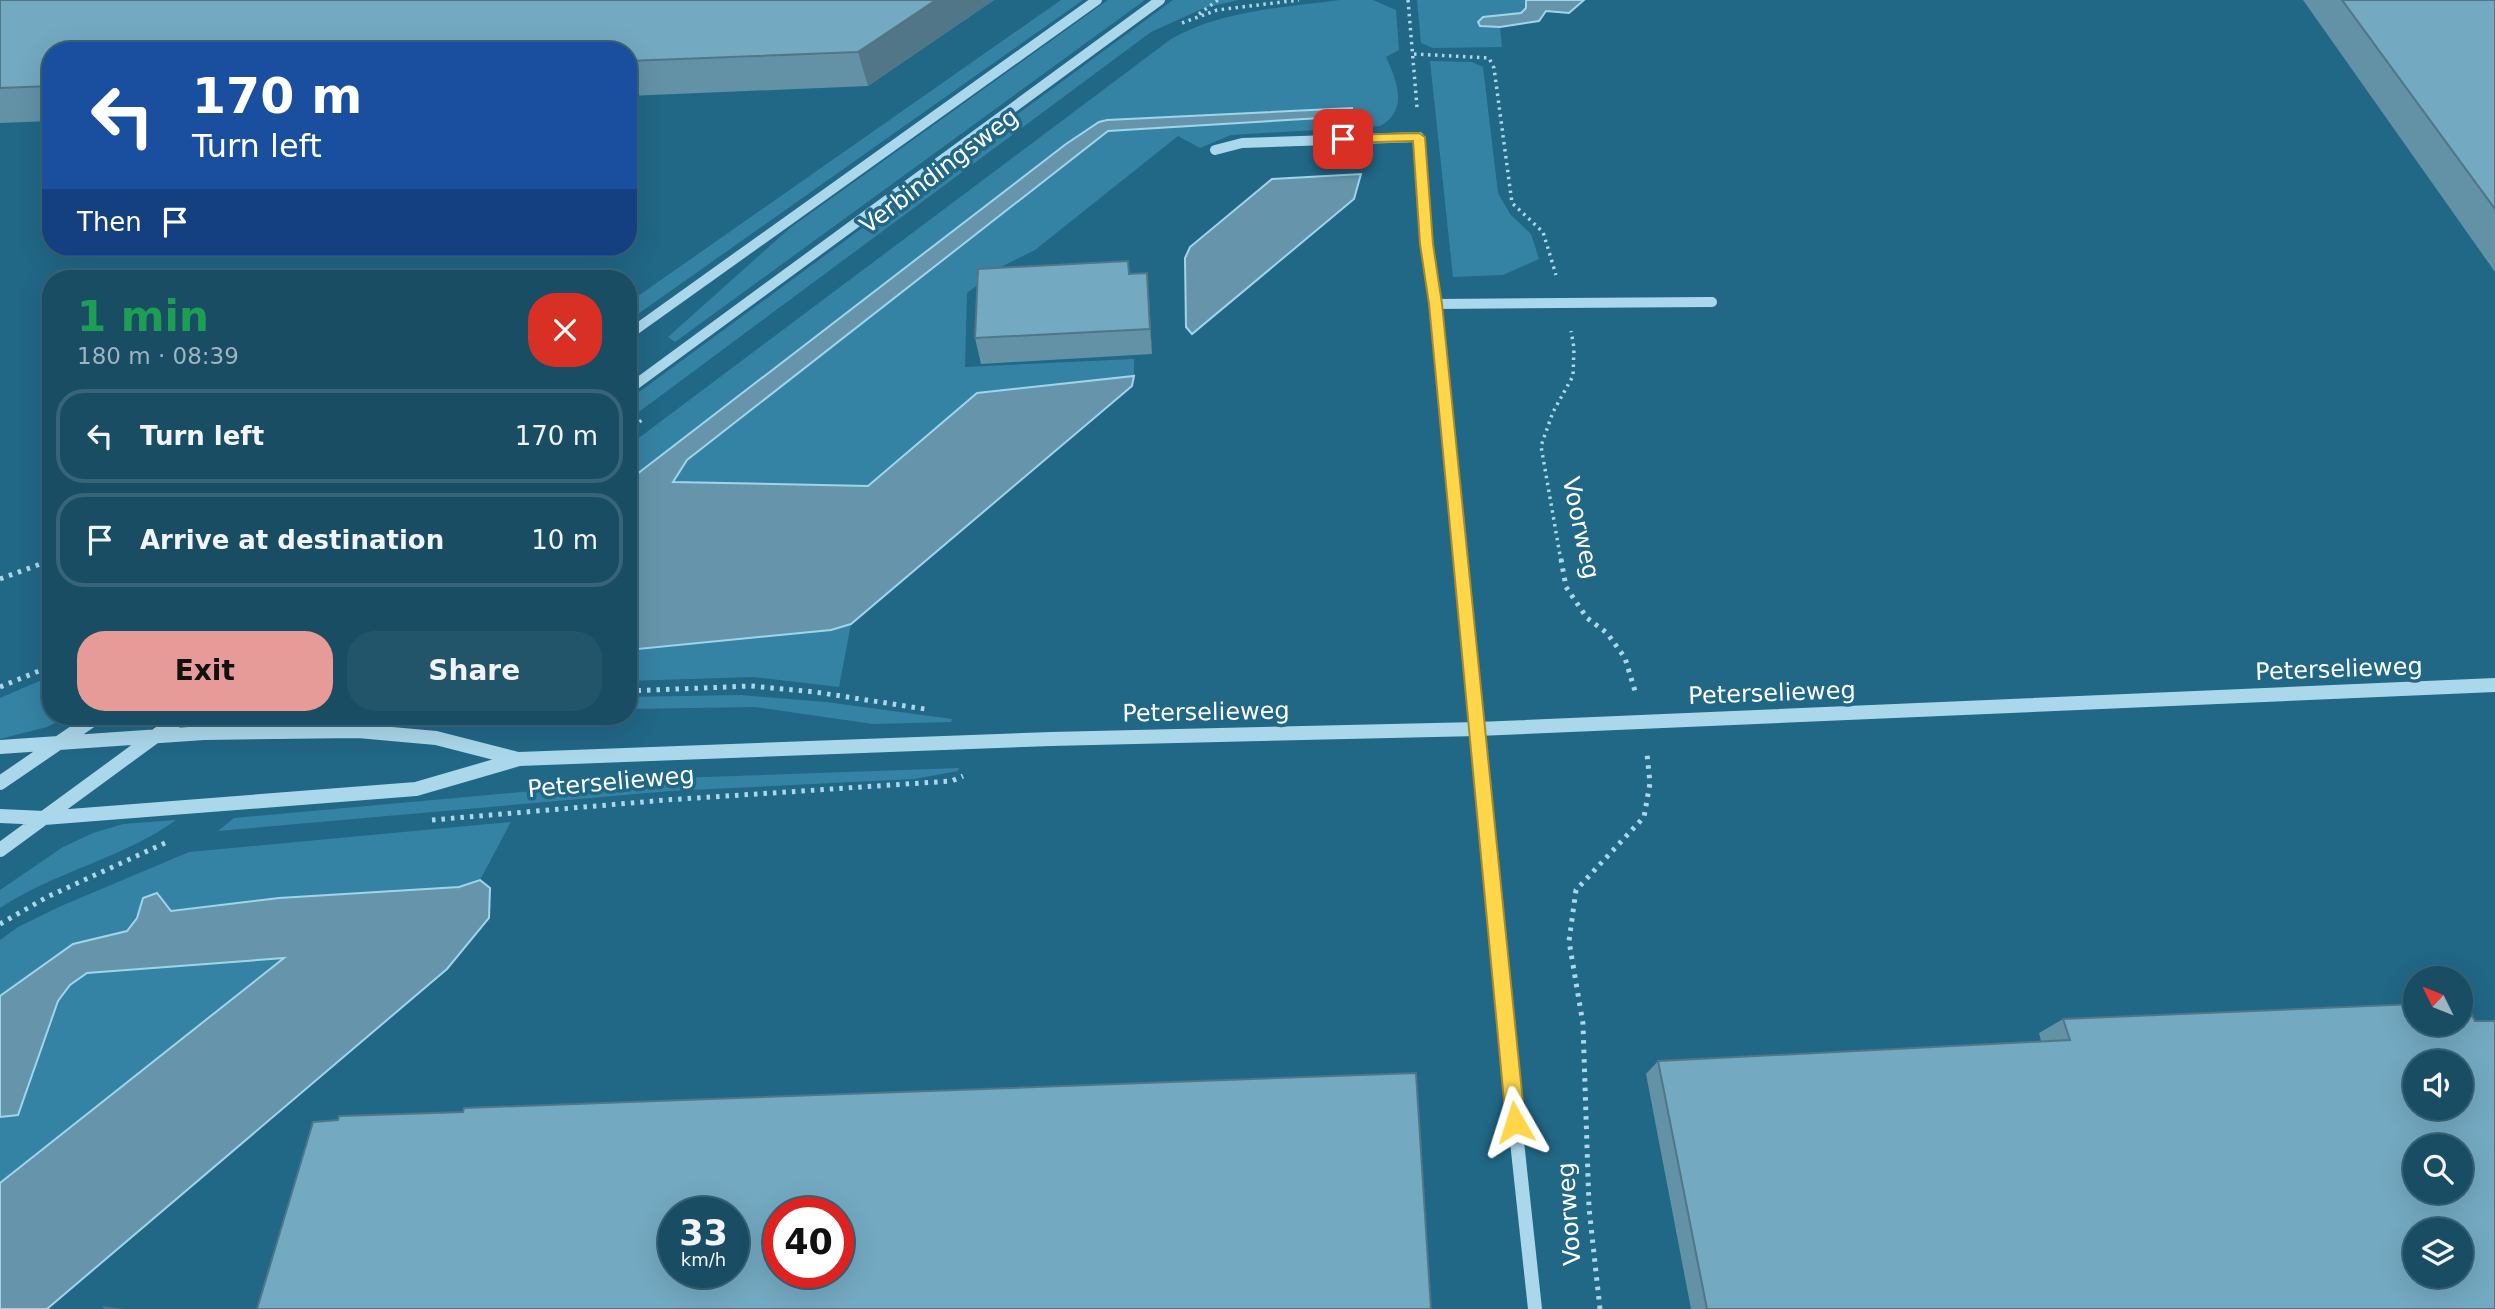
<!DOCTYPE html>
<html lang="en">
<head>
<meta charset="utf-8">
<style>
	:root { --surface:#194d64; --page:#22546a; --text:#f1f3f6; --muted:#9fb4bf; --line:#376478; --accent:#e69b98 }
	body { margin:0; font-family:"DejaVu Sans",sans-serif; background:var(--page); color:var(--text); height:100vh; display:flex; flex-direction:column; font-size:26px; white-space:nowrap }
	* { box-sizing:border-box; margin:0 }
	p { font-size:23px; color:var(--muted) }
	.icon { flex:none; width:38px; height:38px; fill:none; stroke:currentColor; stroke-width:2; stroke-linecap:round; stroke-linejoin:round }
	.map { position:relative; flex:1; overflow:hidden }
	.sheet { position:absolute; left:42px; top:270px; width:595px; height:455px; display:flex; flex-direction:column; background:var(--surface); border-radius:28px; box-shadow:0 7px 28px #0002,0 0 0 2px var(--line) }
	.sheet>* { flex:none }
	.guide { position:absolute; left:42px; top:42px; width:595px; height:214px; border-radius:28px; box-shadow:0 7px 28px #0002,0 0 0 2px var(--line); background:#1a4fa0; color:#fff; overflow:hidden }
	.needle { width:46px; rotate:313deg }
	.controls { position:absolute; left:2403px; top:966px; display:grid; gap:14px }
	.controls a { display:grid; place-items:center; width:70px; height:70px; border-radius:50%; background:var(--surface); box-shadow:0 7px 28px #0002,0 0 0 2px var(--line); font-size:35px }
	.speed { position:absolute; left:658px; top:1197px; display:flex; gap:14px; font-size:35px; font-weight:700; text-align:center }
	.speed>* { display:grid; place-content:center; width:91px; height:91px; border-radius:50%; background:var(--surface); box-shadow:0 7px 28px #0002,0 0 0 2px var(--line); line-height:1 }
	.speed small { font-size:18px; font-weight:400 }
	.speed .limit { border:10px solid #d22; background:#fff; color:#111 }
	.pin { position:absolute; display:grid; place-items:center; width:60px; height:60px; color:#fff; margin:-30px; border-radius:14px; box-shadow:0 4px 10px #0006 }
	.me { position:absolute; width:77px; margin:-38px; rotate:354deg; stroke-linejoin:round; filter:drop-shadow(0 0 5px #0008) }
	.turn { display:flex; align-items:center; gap:24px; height:147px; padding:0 35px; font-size:32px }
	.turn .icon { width:91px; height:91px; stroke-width:2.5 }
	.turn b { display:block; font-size:49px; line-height:60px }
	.then { display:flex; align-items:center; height:66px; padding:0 35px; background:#0003; gap:14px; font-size:26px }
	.round { display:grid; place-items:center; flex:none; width:74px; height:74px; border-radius:28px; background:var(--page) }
	.headline { display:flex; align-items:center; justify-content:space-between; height:119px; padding:0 35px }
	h1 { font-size:42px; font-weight:700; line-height:52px; color:#1e9e55 }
	.primary-button { display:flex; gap:14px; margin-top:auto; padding:14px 35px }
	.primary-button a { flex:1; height:80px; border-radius:28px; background:var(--accent); color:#111; font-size:28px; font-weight:700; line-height:80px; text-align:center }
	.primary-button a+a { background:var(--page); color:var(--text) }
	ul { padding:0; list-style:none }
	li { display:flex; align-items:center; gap:21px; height:94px; margin:0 14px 10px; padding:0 21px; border:4px solid var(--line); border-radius:28px }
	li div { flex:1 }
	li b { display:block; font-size:26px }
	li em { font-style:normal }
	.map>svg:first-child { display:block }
	.green { fill:#3583a4 }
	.water { fill:#6695ab; stroke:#9fd5eb; stroke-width:2 }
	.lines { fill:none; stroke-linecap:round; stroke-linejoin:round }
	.path-far1 { stroke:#abd7ea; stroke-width:3.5; stroke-dasharray:2.5 4.5; stroke-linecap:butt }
	.path { stroke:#abd7ea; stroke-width:5; stroke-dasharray:3.5 6; stroke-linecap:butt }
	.minor-far1 { stroke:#abd7ea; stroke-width:10 }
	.minor { stroke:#abd7ea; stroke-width:14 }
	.wall { fill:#6391a6 }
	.shaded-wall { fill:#507687 }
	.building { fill:#73a9c1; stroke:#507687; stroke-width:2; fill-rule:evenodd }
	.route { fill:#ffd54a; stroke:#a68a30; stroke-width:2 }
	.labels { text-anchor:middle; stroke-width:7; stroke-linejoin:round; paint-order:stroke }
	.street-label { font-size:24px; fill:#fff; stroke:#216786 }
</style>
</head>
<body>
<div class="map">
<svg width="2495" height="1309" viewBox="0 0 2495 1309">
	<rect width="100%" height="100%" fill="#216786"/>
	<path class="green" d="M1061,0H1083L628,321V303Z
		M1108,0H1145L675,342L668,337L790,228Z
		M1173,0H1239L1204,8L1151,32L628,420V400Z
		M1340,0H1373L1396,10L1399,50L1386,57C1397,81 1409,110 1380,126L1231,135L1200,148L1178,136L1035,250L1001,267L967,293L965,367L1134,359V376L977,393L868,486L673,482L687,461L1108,131L1354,116L1107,120L1066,144L628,481V446L1171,39C1223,10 1281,8 1340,0Z
		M1417,0H1526V8L1521,13L1483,17L1481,26L1500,27L1502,47L1433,48L1421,43Z
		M1430,61L1472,62L1483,67L1498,193L1510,214L1531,234L1539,259L1503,275L1453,277Z
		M851,624L839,687L753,677L628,681V650L831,630Z
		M51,676V716H69L47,727L0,739V698Z
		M740,695L826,702L952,719L951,722L873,724L755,707L628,709V697Z
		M959,768L958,771L914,779L670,791L218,831L234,818L676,778Z
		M176,820C124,858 56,871 0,908V890L63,847L93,833L123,824Z
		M511,822L480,880L459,887L279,898L171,911L158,893L143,898L136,918L127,931L73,944L0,996V940L18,927L61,906L189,852Z
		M285,958L0,1183V1117L18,1115L58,1001L70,985L88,973Z"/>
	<path class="water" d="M1526,0H1584L1569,13L1546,11L1539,21L1500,27L1480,26L1478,22L1483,17L1521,13L1526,8Z
		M1352,108L1354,116L1108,131L687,460L673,482L868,486L977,393L1134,376L1132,386L851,624L831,630L628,650V481L1066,144L1099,122L1107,120Z
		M1361,174L1354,199L1192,334L1186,327L1185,258L1190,247L1272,179Z
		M480,880L490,888L489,918L447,969L47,1309H0V1183L284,958L87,973L70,985L58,1001L18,1115L0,1117V996L73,944L127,931L137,918L143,898L157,893L171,911L279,898L459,887Z"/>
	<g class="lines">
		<path class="path-far1" d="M1408,0L1417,107
			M1199,14L1218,0
			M1182,23L1217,10L1299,0
			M1414,54L1489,58L1494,68L1512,203L1543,232L1556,275
			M628,430L642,420
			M48,561L51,560
			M1561,561L1541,446L1553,412L1573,376L1574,348L1571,331"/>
		<path class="path" d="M1561,559L1566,587L1587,618L1607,633L1625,658L1635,691
			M0,579L51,560
			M0,687L51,666
			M628,691L751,686L815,692L925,709
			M432,820L666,800L952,781L963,776
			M0,924L47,897L165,843
			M1600,1309L1589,1208L1583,1024L1569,941L1576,890L1644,817L1650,783L1647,754"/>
		<path class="minor-far1" d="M1215,150L1242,143L1419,137C1430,279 1447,420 1460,561
			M1436,304L1712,302
			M628,335L1097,0
			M628,390L1160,0"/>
		<path class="minor" d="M1460,559L1498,965L1535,1309
			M298,716L310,731
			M0,747L204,733L358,731L436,738L518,759
			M0,783L98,716
			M0,816L44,818L416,789L519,759L1051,739L1478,729L2495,685
			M0,850L183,716"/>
	</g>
	<path class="wall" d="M0,0H994L868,86L628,96V51H51V121L0,123Z
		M2303,0H2495V272Z
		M1128,261L1129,274L1149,299L1152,354L981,364L975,338Z
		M2063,1019L2495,1309H1691L1646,1074L1658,1061L2041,1041L2039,1033Z"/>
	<path class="shaded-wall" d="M936,0H994L868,86L858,52Z
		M1147,273L1149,299L1152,354L1150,329Z
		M102,1306L124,1309H105Z"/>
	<path class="building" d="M0,0H936L858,52L628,61V51H51V86L0,88Z
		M2342,0H2495V209Z
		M1128,261L1129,274L1147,273L1150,329L975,338L978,269Z
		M2460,1002H2465L2475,1021H2495V1309H1707L1658,1061L2070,1040L2063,1019L2415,1004V1024H2460ZM2415,1062H2460V1108H2415ZM2415,1146H2460V1192H2415ZM2415,1230H2460V1276H2415Z
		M1416,1073L1431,1309H257L313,1122L338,1120L339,1116L463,1112L464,1108ZM674,1213H733V1272H674ZM779,1213H838V1272H779Z"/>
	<path class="route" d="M1419,133L1425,137L1433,244L1442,304L1525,1122L1522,1129L1515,1132L1508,1129L1506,1122L1429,304L1420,244L1413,141L1343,143L1337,139L1343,135Z"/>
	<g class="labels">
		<g class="street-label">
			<text transform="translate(939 171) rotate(-37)" y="8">Verbindingsweg</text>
			<text transform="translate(1581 528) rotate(78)" y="8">Voorweg</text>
			<text transform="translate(2339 669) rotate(-2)" y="8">Peterselieweg</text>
			<text transform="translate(1772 693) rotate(-2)" y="8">Peterselieweg</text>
			<text transform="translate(1206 712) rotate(-1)" y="8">Peterselieweg</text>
			<text transform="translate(611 782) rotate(-5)" y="8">Peterselieweg</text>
			<text transform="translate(1569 1214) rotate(-94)" y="8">Voorweg</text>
		</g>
	</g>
</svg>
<div class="controls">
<a><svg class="needle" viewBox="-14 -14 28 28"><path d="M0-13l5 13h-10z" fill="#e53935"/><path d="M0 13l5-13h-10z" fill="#9fb4bf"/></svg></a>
<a><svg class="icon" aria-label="sound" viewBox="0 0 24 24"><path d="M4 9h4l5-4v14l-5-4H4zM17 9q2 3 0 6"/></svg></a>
<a><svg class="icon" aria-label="search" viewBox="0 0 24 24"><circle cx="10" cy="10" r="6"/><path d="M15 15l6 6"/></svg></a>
<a><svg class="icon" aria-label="layers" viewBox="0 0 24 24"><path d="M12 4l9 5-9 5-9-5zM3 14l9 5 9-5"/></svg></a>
</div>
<div class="speed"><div>33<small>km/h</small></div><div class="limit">40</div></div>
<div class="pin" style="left:1343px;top:139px;background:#d93025"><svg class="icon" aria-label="arrive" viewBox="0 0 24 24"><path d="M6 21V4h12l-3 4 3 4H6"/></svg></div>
<svg class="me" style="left:1515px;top:1122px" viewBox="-20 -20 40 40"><path d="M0-17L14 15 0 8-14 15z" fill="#ffd54a" stroke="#fff" stroke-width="4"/></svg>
<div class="guide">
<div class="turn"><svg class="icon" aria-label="left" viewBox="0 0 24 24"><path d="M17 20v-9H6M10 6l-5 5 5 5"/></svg><div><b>170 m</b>Turn left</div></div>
<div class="then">Then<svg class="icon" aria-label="arrive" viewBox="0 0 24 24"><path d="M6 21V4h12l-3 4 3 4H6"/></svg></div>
</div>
<section class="sheet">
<div class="headline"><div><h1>1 min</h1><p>180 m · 08:39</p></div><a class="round" style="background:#d93025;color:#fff"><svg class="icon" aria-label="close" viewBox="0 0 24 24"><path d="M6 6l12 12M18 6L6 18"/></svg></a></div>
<ul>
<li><svg class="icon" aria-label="left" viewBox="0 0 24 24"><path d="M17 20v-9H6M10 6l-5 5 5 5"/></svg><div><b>Turn left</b></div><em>170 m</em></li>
<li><svg class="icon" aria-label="arrive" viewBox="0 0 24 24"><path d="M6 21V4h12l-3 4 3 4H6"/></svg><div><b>Arrive at destination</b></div><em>10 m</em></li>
</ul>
<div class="primary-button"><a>Exit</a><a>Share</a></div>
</section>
</div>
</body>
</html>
